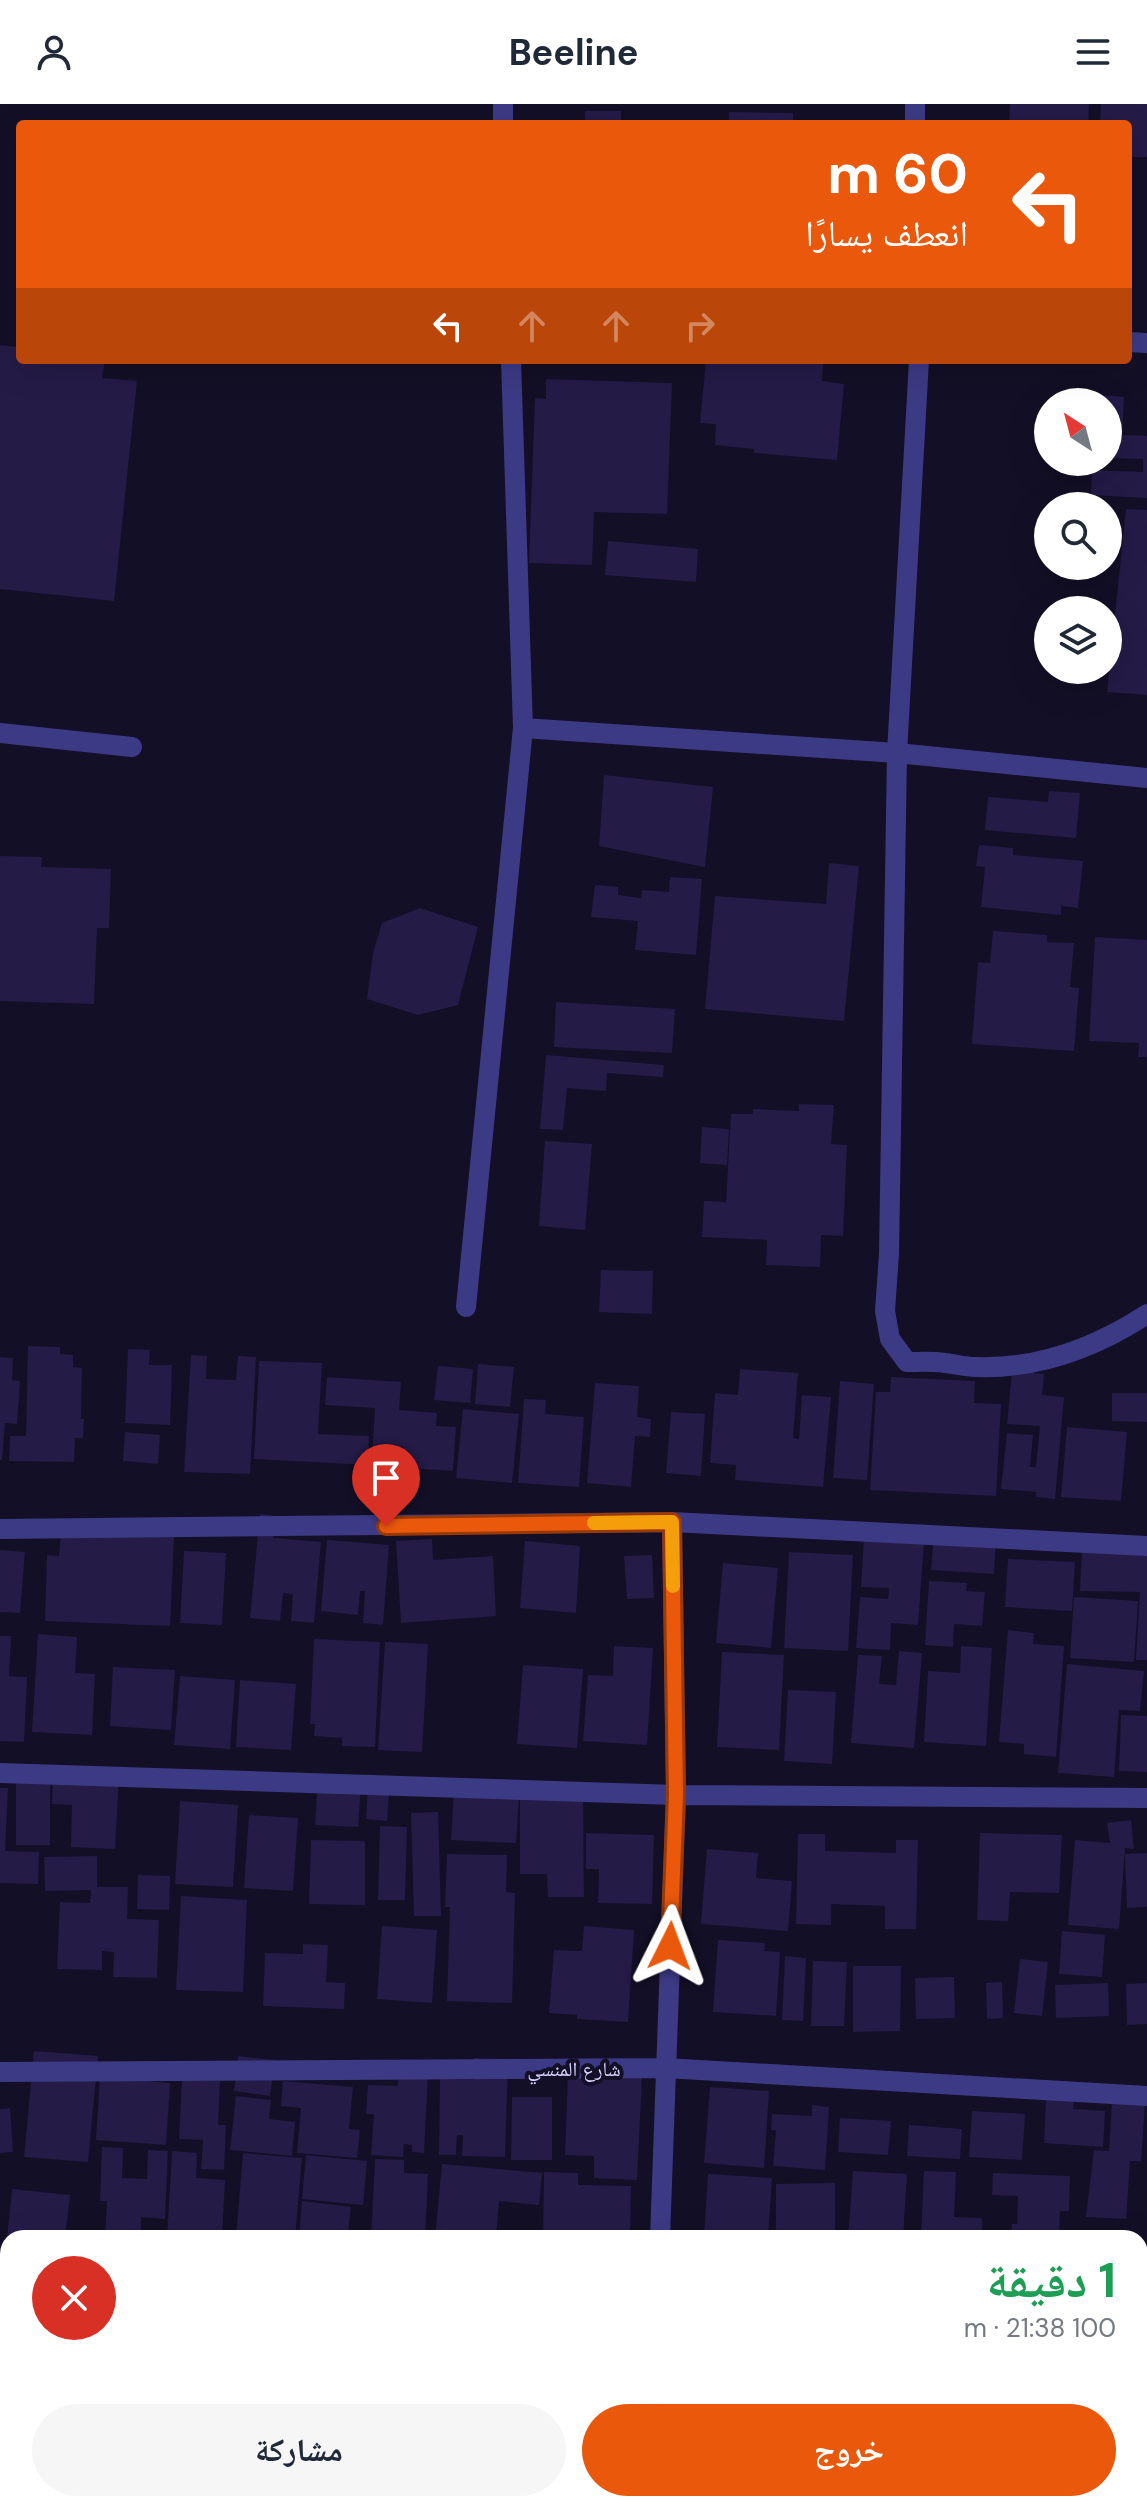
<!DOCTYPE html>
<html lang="ar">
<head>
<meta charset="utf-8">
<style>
	:root { --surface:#fff; --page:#f6f6f7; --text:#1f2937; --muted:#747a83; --accent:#ea580c }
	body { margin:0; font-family:"DM Sans","Noto Naskh Arabic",sans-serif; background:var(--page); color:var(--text); direction:rtl; height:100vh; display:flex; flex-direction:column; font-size:30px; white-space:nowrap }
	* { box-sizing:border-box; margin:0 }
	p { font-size:26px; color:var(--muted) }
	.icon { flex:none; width:44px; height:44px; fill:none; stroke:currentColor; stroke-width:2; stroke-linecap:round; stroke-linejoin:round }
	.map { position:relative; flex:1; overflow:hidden; direction:ltr }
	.panel { position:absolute; left:0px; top:2126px; width:1148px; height:282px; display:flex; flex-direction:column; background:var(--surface); border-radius:24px 24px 0 0; box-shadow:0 8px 32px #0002; direction:rtl }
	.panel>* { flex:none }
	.top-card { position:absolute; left:16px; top:16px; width:1116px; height:244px; border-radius:8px; box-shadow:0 8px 32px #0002; direction:rtl; background:#ea580c; color:#fff; overflow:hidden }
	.needle { width:52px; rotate:324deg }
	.buttons { position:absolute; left:1034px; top:284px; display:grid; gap:16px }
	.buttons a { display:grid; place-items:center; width:88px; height:88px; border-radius:50%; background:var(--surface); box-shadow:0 8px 32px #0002; font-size:40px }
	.pin { position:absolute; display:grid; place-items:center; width:68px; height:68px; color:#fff; margin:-82px -34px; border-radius:50% 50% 50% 0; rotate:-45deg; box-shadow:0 0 8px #0007 }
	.pin .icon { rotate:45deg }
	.me { position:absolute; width:88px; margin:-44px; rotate:3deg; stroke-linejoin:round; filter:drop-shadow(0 0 6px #0008) }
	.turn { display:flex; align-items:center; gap:28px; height:168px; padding:0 32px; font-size:36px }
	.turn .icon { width:104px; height:104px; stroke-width:2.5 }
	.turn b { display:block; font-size:56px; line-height:68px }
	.lanes { display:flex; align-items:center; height:76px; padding:0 32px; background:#0003; justify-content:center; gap:40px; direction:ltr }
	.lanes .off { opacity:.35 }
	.round { display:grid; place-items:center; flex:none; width:84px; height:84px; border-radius:42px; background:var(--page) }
	.summary { display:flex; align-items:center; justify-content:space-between; height:136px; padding:0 32px }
	h1 { font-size:48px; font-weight:700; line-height:60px; color:#1e9e55 }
	.primary-button { display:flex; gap:16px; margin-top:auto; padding:16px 32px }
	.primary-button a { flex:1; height:92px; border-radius:48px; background:var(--accent); color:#fff; font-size:32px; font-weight:700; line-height:92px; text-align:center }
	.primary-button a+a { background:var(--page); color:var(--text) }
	header { display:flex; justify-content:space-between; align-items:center; height:104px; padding:0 32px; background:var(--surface); font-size:36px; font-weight:700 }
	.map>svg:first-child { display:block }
	.building { fill:#241b47 }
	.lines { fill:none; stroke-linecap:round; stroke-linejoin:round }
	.minor { stroke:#3d3a85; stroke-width:20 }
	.route-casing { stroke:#983908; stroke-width:20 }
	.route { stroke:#ea580c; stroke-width:14 }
	.slow { stroke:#f59e0b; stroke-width:14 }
	.labels { text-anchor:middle; stroke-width:8; stroke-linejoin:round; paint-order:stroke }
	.street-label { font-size:20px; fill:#d9d4ff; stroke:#130f26 }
</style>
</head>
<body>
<header><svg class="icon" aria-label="menu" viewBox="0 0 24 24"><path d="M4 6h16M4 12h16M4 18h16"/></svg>Beeline<svg class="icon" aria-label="person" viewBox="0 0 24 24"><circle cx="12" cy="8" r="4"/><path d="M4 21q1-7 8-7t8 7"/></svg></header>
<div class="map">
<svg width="1147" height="2407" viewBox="0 0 1147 2407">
	<rect width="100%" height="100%" fill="#130f26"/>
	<path class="building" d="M1010,0H1089L1088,20L1009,17Z
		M1101,0H1147V53H1128V20H1100Z
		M585,7H621V20H561V16H585Z
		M729,8L793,9V16L830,17V20H729Z
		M0,241L20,243V256H105L102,274L137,277L114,497L0,485Z
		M706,256H823L822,277L844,280L837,356L754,349V345L715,341L716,320L700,319Z
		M546,275L672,279L667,410L594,408L592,461L529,459L535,294L546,295Z
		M1101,291L1124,293L1122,331L1147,332V394L1091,391L1092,366L1143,368V355L1108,354V298H1101Z
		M1126,405L1147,406V591L1107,588Z
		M608,437L698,445L696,478L605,471Z
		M604,671L713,683L705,763L599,742Z
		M1049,687L1080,689L1076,734L985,726L988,693L1048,698Z
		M979,741L1013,744V751L1083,757L1078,804L1061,802V811L981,803L985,763L976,762Z
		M0,752L42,753L41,763L111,765L109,824H97L94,900L0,897Z
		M829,759L859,762L844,917L705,905L715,792L826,800Z
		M670,773L702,775L696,851L635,846L638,817L591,813L595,781L618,783V791L641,794L642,786L669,788Z
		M420,804L478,823L458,901L418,911L367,895L373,849L382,819Z
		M993,827L1047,831V838L1074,839L1070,883L1079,884L1074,947L972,940L978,858L990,859Z
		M1095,833L1147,836V953H1138L1139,939L1089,937Z
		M556,898L675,905L672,949L554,943Z
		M546,951L664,961L663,973L607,969L606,987L567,984L563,1026L540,1025Z
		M799,1000L834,1001L831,1040L847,1041L843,1132L821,1131L820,1163L766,1161L767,1136L702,1133L704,1097L726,1098L731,1010H753V1005L799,1007Z
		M702,1023L729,1025L727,1061L700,1059Z
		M545,1037L592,1040L585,1126L539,1122Z
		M601,1166L653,1167L652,1210L599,1208Z
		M28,1242L60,1243V1250L73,1251V1263L82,1264L81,1315H84L83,1334H75L74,1358L9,1357L10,1332H26Z
		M128,1245L150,1246L149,1261H172L170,1321L125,1319Z
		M191,1251L207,1252L206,1275L236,1276L238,1252L256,1253L250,1370L184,1368Z
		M0,1253L13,1254L12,1276L20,1277L17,1320L5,1319L2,1356H0Z
		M259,1257L322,1259L318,1330L369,1332L368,1361L254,1355Z
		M478,1260L514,1263L510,1303L475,1300Z
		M438,1262L473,1265L470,1299L434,1296Z
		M740,1265L798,1269L793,1334L799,1335L802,1291L831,1293L823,1383L735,1376L736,1361L710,1359L715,1289L738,1291Z
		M1012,1267L1044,1270L1042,1291L1064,1293L1055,1395L1036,1393V1388L1001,1385L1007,1329L1033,1331L1030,1363H1036L1040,1322L1007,1320Z
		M327,1273L401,1278L399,1306L437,1309L436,1322L456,1323L453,1367L393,1363V1356L372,1355L375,1304L325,1301Z
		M891,1273L975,1277L974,1299L1001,1300L996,1392L870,1386L876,1288H890Z
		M840,1277L874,1280L867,1376L833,1374Z
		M595,1279L639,1282L637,1313L651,1315L650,1333L635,1332L631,1383L587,1379Z
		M1112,1289H1147V1318L1112,1317Z
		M524,1295L546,1296L545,1310L584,1313L579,1383L518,1379Z
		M463,1305L519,1310L512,1379L456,1374Z
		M671,1308L705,1310L701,1372L666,1369Z
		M1067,1323L1127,1328L1121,1397L1061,1393Z
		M125,1328L160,1331L158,1360L123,1357Z
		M260,1410L276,1412L274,1434L321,1438L314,1519L291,1517L293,1490L283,1489L280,1517L250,1514Z
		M61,1429L174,1433L170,1522L45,1517L47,1451L59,1452Z
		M934,1430L996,1434L994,1470L931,1466Z
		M864,1434L924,1438L918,1521L891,1519L890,1546L856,1544L860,1493L888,1495L889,1484L861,1483Z
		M432,1435L433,1456L493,1452L496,1512L401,1519L396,1437Z
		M327,1436L389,1441L383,1521L363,1519L365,1487H360L358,1511L321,1507Z
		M525,1437L580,1442L576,1509L520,1504Z
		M1082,1445L1147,1447V1556H1136L1140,1488L1080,1487Z
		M0,1446L25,1448L20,1509L0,1508Z
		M184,1447L226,1449L222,1521L180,1519Z
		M789,1448L853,1451L848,1547L784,1544Z
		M652,1451L654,1494L627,1495L624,1452Z
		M1008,1455L1075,1458L1072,1507L1005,1503Z
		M723,1459L778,1464L771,1544L716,1539Z
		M929,1477L967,1479L966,1487L985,1488L982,1522L954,1520L953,1543L925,1541Z
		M1074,1493L1138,1497L1134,1558L1070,1554Z
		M1008,1526L1034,1529L1033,1540L1064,1542L1056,1653L1024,1650V1640L999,1638Z
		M38,1530L77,1533L75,1569L95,1570L92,1631L32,1628Z
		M0,1532H11L9,1572L27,1573L24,1638L0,1637Z
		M314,1535L380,1538L375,1643L342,1642V1634L314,1632L315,1620H310Z
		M385,1538L428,1540L422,1648L378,1646Z
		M614,1542L653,1544L647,1641L583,1637L588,1571L613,1572Z
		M961,1542L992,1544L986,1642L924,1638L928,1567L960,1569Z
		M899,1547L922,1549L914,1644L851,1639L858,1551L882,1552L879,1580L896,1581Z
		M722,1548L784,1551L779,1646L717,1643Z
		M1067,1560L1144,1567L1140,1607L1119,1606L1114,1673L1058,1669Z
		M523,1561L583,1565L577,1644L517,1640Z
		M113,1563L175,1566L171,1626L110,1622Z
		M180,1572L235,1576L230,1645L174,1641Z
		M240,1576L296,1580L291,1646L236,1643Z
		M788,1586L836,1588L832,1660L784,1657Z
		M1121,1611L1147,1612V1668L1119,1667Z
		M16,1667H50V1741H16Z
		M53,1669L119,1671L115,1745L71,1743L72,1701L52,1700Z
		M369,1671L390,1673L387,1717L366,1715Z
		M318,1677L361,1680L358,1723L315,1721Z
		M0,1684H8L5,1747L39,1748L38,1780L0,1779Z
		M454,1687L519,1692L516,1739L451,1736Z
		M520,1695H583L584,1793H548L547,1770H520Z
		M180,1697L238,1701L233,1783L175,1780Z
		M438,1708L441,1812H414L411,1709Z
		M249,1711L298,1714L293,1787L244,1784Z
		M1131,1716L1134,1745L1125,1744L1119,1825L1068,1821L1075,1736L1110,1739L1107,1719Z
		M380,1722L407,1723L405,1796H378Z
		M586,1729L654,1731L652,1800L598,1799L599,1765H586Z
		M980,1729L1062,1731L1059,1789L1010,1788L1008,1817L977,1816Z
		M798,1730H825V1747L896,1749V1736H918L916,1825H885V1802L831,1800V1821L796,1820Z
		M311,1736L365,1737V1801L309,1800Z
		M707,1745L758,1749L756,1774L792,1777L788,1827L701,1820Z
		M1147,1749V1803L1127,1804L1125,1750Z
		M447,1750L507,1751L506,1788L515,1789L512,1899L447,1897L450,1803H445Z
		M97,1752V1783H128L127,1815L159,1816L157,1874L113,1873L114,1848L102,1847V1866L57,1865L60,1798L90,1799L91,1786L45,1787L44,1753Z
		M138,1771L170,1772L169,1806L137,1805Z
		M181,1792L247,1796L243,1888L176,1886Z
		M382,1822L437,1826L432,1899L377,1895Z
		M584,1822L634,1826L628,1918L577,1915V1911L549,1909L554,1846L582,1847Z
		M1062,1827L1105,1831L1102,1873L1059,1870Z
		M718,1836L765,1839L764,1847L780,1848L776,1912L713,1908Z
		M303,1840L328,1841L326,1878L345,1879L344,1905L263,1902L265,1849L303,1850Z
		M785,1852L806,1854L803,1917L782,1916Z
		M1020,1855L1048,1858L1042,1912L1014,1909Z
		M813,1857L847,1858L844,1922H811Z
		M853,1862H901L900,1927L853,1928Z
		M954,1873L955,1914L916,1915L915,1874Z
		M1002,1878L1003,1914L987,1915L986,1879Z
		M1108,1879L1109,1912L1056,1914L1055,1881Z
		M1147,1879V1920L1127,1921L1126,1880Z
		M34,1947L98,1952L88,2058L24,2053Z
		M238,1952L275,1956L270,1992L234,1987Z
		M474,1954L508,1955L505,2053L462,2052L463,2031H457L456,2051H439L440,1975L473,1976Z
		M398,1968L428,1970L424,2049L412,2048V2041L404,2040L403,2053L371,2051L374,2010H366L368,1981L398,1982Z
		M568,1970L642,1973L637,2076L594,2074V2052L565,2051Z
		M100,1973L170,1979L166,2041L96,2036Z
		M182,1976L220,1977L218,2021H226L224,2066L201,2065L203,2036L179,2035Z
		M283,1977L353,1983L349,2025L360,2026L357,2054L297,2049L301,2004L281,2002Z
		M710,1983L769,1987L764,2064L704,2059Z
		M236,1992L271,1996L269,2015L295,2018L292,2052L230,2046Z
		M512,1993H552V2056H511Z
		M1046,1995L1074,1996L1073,2005L1105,2007L1103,2043L1044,2039Z
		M1112,1998L1145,2000L1141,2057H1130L1126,2115L1086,2113L1094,2046L1109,2047Z
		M812,2001L829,2003L825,2066L773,2062L776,2026H771L772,2010L812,2012Z
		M10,2004L13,2048L0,2049V2005Z
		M972,2007L1025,2010L1022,2056L969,2053Z
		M840,2014L891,2017L888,2051L838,2048Z
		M909,2021L962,2025L960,2055L907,2052Z
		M102,2043L123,2044L122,2074L147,2075L148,2046L168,2047L165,2115L141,2113V2134H105L107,2097H100Z
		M172,2047L197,2049L196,2074L225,2076L222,2134H167Z
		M243,2049L302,2054L295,2134H236Z
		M306,2051L367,2057L363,2101L302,2095Z
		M375,2055L404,2056V2069L428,2070L425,2134H371Z
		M442,2060L542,2069L539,2101L499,2097L496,2134H435Z
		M853,2067L907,2070L903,2134H848Z
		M924,2067L956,2068L954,2113L982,2114V2134H921Z
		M544,2068L578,2069V2081L631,2082L630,2134H543Z
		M993,2069L1070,2072L1069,2107H1060L1059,2134H1011L1012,2120H1017L1018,2092L992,2091Z
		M708,2070L772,2074L768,2134H704Z
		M835,2079V2134H776V2080Z
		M12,2085L70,2091L65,2134H7Z
		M302,2097L351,2103L348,2129L345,2128V2134H299Z
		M1140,2143L1147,2144V2200L1140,2199Z
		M1140,2267H1146L1144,2320H1147V2351H1140Z
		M1140,2363L1147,2364V2407H1104L1105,2400H1140Z
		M672,2400H771L769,2407H686L672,2404Z
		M810,2400H854L852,2407H838Z
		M859,2400H919L917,2407H858Z
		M927,2400H1023L1022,2407H926Z
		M1035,2400H1100L1099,2407H1034Z"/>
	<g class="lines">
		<path class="minor" d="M503,0V20
			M915,0V20
			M1128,238L1147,239
			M919,256L897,649L889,1150L885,1207L890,1235L907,1258C919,1258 932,1257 945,1259C955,1260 965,1263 976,1263C1038,1265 1095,1244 1147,1210
			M523,624L897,649L1147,674
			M0,629L132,643
			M466,1203L523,624L511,256
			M0,1425L672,1418L1147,1442
			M0,1669L676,1691L1147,1694
			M0,1968L665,1964L1147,1992
			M660,2134L676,1691L672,1418
			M0,2215H8
			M1140,2235L1147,2236
			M0,2251L8,2266
			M197,2400L272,2407"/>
	</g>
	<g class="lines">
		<g class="route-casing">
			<path id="route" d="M386,1422L672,1418L676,1691L670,1842"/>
		</g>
		<use href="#route" class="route"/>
		<path class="slow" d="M594,1419L672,1418L673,1482"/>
	</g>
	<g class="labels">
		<g class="street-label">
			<text x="574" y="1972">شارع المنسي</text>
		</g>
	</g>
</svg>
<div class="buttons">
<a><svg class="needle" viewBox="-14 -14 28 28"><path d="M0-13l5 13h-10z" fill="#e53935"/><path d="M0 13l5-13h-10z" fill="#747a83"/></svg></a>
<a><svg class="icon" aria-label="search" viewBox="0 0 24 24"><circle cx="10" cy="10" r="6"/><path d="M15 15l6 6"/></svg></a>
<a><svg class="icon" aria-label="layers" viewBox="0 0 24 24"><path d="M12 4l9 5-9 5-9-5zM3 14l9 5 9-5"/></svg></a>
</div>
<div class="pin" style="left:386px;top:1422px;background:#d93025"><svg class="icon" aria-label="arrive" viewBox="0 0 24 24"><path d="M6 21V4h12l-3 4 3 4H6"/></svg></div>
<svg class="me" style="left:670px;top:1842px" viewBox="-20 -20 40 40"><path d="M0-17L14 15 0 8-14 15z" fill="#ea580c" stroke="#fff" stroke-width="4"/></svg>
<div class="top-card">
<div class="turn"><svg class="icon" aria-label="left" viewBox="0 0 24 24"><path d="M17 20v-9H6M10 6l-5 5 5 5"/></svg><div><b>60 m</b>انعطف يسارًا</div></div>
<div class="lanes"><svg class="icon" aria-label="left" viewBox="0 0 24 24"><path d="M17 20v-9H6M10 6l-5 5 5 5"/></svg><svg class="icon off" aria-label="ahead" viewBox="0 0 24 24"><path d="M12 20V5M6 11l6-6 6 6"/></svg><svg class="icon off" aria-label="ahead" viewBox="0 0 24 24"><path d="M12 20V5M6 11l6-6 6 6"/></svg><svg class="icon off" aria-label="right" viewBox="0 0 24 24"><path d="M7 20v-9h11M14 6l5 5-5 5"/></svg></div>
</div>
<section class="panel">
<div class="summary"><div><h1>1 دقيقة</h1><p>100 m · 21:38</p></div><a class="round" style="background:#d93025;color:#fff"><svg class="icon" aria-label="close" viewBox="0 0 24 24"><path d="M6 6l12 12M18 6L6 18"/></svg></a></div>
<div class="primary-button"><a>خروج</a><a>مشاركة</a></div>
</section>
</div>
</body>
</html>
